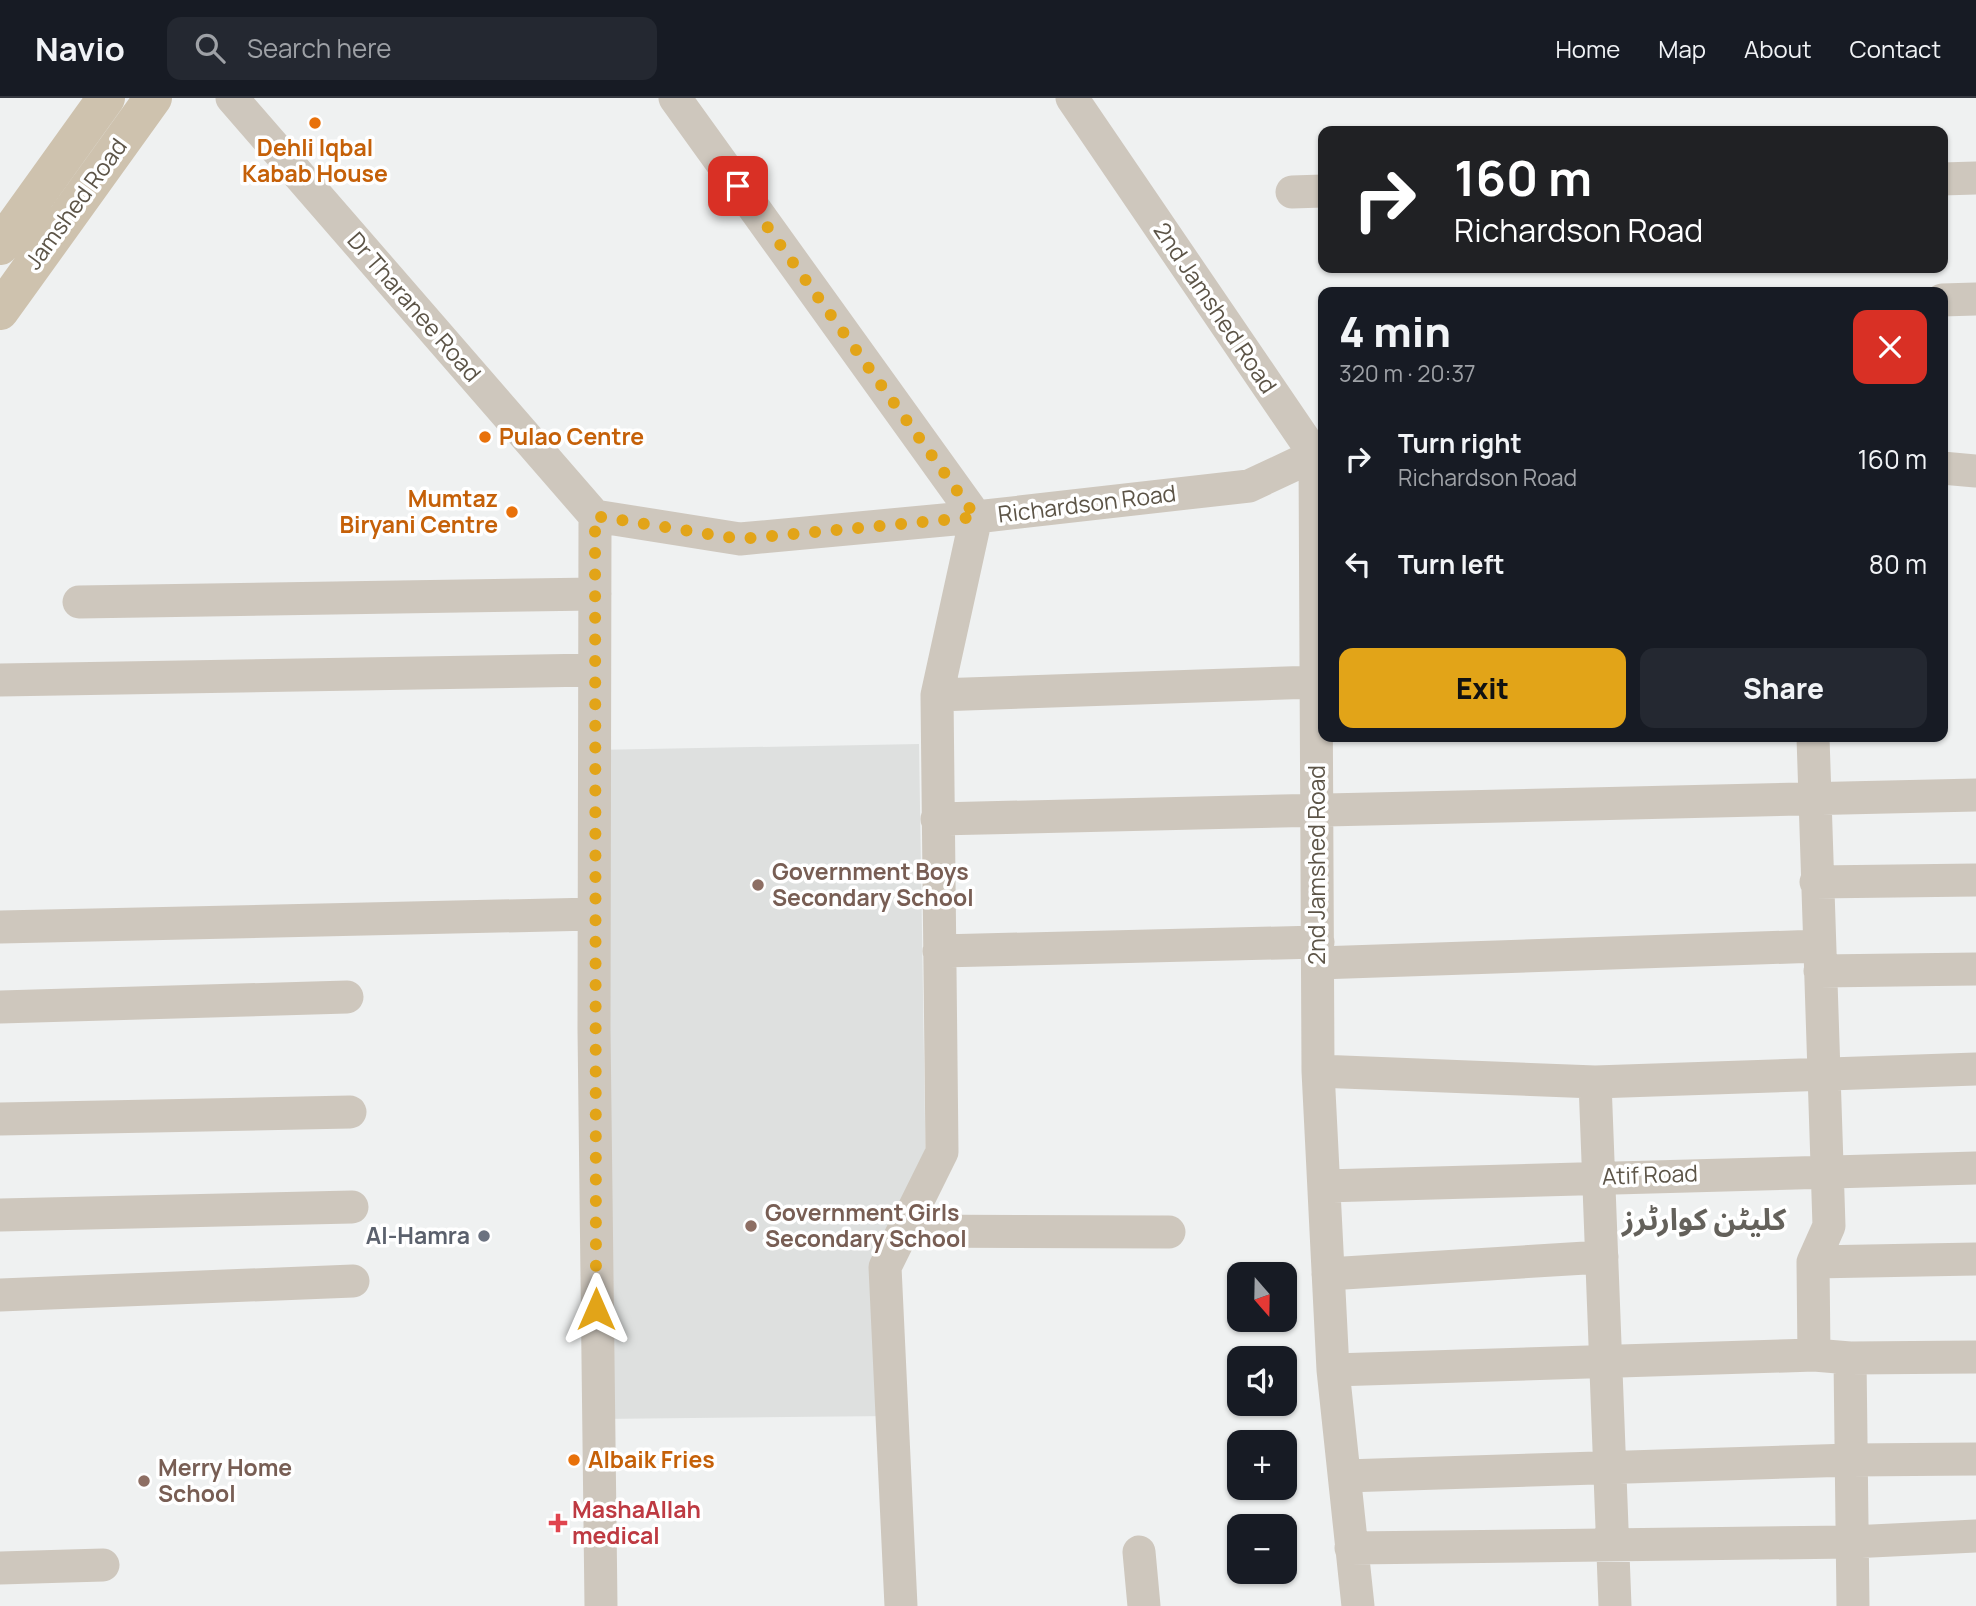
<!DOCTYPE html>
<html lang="en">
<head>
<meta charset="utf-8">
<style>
	:root { --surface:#171b24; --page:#242831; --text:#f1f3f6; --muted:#9ea1a6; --line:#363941; --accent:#e2a418 }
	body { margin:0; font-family:Manrope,"Noto Sans Arabic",sans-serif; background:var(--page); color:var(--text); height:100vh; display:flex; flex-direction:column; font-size:26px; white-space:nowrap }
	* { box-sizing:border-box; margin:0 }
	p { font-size:23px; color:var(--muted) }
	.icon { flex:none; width:38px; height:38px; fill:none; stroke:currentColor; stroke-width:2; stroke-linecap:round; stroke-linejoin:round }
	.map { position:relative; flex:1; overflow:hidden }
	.details { position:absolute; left:1318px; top:189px; width:630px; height:455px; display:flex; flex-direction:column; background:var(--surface); border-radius:14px; box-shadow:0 2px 5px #0004 }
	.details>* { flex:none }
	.top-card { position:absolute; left:1318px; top:28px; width:630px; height:147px; border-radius:14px; box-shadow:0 2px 5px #0004; background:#202124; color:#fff; overflow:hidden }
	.needle { width:46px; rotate:160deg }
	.tools { position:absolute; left:1227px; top:1164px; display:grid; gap:14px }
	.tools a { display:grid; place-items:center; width:70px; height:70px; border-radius:14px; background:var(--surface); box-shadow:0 2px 5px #0004; font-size:35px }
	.pin { position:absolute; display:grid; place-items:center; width:60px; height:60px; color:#fff; margin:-30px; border-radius:14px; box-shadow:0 4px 10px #0006 }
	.me { position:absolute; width:77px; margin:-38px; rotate:0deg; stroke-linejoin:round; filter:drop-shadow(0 0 5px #0008) }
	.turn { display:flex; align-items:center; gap:24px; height:147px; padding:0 21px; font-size:32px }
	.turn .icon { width:91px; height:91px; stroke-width:2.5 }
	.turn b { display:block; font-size:49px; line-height:60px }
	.round { display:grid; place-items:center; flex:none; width:74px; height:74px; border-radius:14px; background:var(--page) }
	.overview { display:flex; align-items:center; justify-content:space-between; height:119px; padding:0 21px }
	h1 { font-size:42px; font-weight:800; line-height:52px }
	.cta { display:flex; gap:14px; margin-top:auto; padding:14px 21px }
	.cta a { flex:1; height:80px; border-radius:14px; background:var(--accent); color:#111; font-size:28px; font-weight:800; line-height:80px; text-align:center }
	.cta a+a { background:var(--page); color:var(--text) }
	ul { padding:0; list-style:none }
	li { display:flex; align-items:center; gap:21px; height:105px; padding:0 21px }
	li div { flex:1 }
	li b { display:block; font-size:26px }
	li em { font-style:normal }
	header { display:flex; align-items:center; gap:42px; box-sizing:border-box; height:98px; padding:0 35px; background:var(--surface); border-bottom:2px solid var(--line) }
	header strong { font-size:33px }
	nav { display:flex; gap:38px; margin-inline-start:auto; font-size:24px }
	.search { width:490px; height:63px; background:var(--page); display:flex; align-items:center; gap:18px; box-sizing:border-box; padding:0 24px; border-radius:14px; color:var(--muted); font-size:26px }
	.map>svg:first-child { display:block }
	.education { fill:#dee0df }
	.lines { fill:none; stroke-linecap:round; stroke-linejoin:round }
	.minor { stroke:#cec7bd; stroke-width:33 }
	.major { stroke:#cec2ae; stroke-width:38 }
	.route { stroke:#e2a418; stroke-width:12; stroke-dasharray:0 21.6 }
	.food-dot { fill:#e8710a; stroke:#fff; stroke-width:2.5 }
	.education-dot { fill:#8d6e63; stroke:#fff; stroke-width:2.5 }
	.worship-dot { fill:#6b7280; stroke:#fff; stroke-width:2.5 }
	.health-dot { fill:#e0444e; stroke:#fff; stroke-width:2.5 }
	.labels { text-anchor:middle; stroke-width:7; stroke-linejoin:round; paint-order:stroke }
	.food-label { font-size:23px; font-weight:bold; fill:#c56008; stroke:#fff; text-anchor:start }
	.street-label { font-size:23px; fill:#5c5447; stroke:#fff }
	.education-label { font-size:23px; font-weight:bold; fill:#785e54; stroke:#fff; text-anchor:start }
	.worship-label { font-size:23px; font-weight:bold; fill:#5b616d; stroke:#fff; text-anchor:end }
	.health-label { font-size:23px; font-weight:bold; fill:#be3a42; stroke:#fff; text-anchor:start }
	.district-label { font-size:30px; font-weight:bold; fill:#64615b; stroke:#fff }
</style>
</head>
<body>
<header>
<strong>Navio</strong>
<div class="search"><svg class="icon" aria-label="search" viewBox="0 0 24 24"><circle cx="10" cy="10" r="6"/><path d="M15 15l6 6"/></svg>Search here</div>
<nav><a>Home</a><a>Map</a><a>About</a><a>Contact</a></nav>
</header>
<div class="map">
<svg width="1976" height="1508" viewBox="0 0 1976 1508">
	<rect width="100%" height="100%" fill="#eff1f1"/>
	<path class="education" d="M919,646L926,1087L885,1169L892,1318L598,1321L594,652Z"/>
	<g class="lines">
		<path class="minor" d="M232,0L595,418
			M675,0L976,419L937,597L942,1054L885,1169L901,1508
			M1072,0L1315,357L1318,973L1333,1272L1358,1508
			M1942,81L1976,80
			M1292,94L1323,93
			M1942,202L1976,201
			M1942,370L1976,373
			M595,418L594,931L601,1508
			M595,418L740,441L976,419L1249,388L1315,357H1323
			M79,504L595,496
			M0,582L594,572
			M937,597L1316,584
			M1813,639L1829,1128L1813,1164L1814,1257L1850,1260L1853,1508
			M937,721L1976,697
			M1816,784L1976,782
			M0,829L594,816
			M939,853L1318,844
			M1318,865L1819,848
			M1820,873L1976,871
			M0,909L347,899
			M1318,973L1595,984L1976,971
			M1595,984L1615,1508
			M0,1021L350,1014
			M1324,1088L1976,1070
			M0,1117L352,1109
			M903,1133L1169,1134
			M1813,1164L1976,1161
			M1328,1176L1602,1159
			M0,1197L353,1183
			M1850,1260L1976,1259
			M1333,1272L1814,1257
			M1345,1378L1851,1362L1976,1361
			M1351,1450L1851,1444L1976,1438
			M1139,1454L1144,1508
			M0,1470L103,1467"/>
		<path class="major" d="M0,148L106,0
			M0,213L153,0"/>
	</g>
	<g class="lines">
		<path class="route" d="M596,1211L595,418L740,441L976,419L738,88"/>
	</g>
	<g class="food-dot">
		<circle cx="315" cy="25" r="7"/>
		<circle cx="485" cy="339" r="7"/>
		<circle cx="512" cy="414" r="7"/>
		<circle cx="574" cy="1362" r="7"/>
	</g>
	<g class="education-dot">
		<circle cx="758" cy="787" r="7"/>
		<circle cx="751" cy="1128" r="7"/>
		<circle cx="144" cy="1383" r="7"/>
	</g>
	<circle class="worship-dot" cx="484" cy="1138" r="7"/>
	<path class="health-dot" d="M554.5 1414.5h7v7h7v7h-7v7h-7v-7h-7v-7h7z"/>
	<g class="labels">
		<g class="food-label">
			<text x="315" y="58" text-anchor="middle">Dehli Iqbal<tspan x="315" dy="26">Kabab House</tspan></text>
			<text x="499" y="347">Pulao Centre</text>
			<text x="498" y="409" text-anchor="end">Mumtaz<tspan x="498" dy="26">Biryani Centre</tspan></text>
			<text x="588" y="1370">Albaik Fries</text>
		</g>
		<g class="street-label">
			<text transform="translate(76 106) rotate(-54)" y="8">Jamshed Road</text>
			<text transform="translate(414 209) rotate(49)" y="8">Dr Tharanee Road</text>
			<text transform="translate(1215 210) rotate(56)" y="8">2nd Jamshed Road</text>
			<text transform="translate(1087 406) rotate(-7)" y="8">Richardson Road</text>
			<text transform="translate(1317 767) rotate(-90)" y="8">2nd Jamshed Road</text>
			<text transform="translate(1650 1077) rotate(-2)" y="8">Atif Road</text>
		</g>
		<g class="education-label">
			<text x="772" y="782">Government Boys<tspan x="772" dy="26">Secondary School</tspan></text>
			<text x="765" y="1123">Government Girls<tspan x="765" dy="26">Secondary School</tspan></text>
			<text x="158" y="1378">Merry Home<tspan x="158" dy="26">School</tspan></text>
		</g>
		<g class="worship-label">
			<text x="470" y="1146">Al-Hamra</text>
		</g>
		<g class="health-label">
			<text x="572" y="1420">MashaAllah<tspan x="572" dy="26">medical</tspan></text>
		</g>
		<g class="district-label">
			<text x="1704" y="1132">کلیٹن کوارٹرز</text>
		</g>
	</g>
</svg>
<div class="tools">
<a><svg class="needle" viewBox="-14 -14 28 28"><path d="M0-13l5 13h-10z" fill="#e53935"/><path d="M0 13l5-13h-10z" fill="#9ea1a6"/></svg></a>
<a><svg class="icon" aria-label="sound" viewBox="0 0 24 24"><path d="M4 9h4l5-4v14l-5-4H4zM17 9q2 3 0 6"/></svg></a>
<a>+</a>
<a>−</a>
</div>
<div class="pin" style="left:738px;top:88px;background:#d93025"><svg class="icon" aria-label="arrive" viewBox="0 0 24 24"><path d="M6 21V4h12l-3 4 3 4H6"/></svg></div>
<svg class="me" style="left:596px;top:1211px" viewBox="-20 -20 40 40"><path d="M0-17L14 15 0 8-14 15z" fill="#e2a418" stroke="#fff" stroke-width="4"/></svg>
<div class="top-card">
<div class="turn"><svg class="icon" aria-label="right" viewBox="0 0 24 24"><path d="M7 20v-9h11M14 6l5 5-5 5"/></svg><div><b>160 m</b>Richardson Road</div></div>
</div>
<section class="details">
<div class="overview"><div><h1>4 min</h1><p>320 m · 20:37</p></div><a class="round" style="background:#d93025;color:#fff"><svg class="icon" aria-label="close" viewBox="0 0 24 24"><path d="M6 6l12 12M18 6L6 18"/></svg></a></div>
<ul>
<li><svg class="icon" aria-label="right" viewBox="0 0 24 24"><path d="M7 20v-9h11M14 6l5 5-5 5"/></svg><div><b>Turn right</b><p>Richardson Road</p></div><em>160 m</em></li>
<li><svg class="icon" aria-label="left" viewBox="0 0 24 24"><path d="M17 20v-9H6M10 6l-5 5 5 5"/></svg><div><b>Turn left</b></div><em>80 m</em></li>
</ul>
<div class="cta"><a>Exit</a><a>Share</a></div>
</section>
</div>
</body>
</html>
